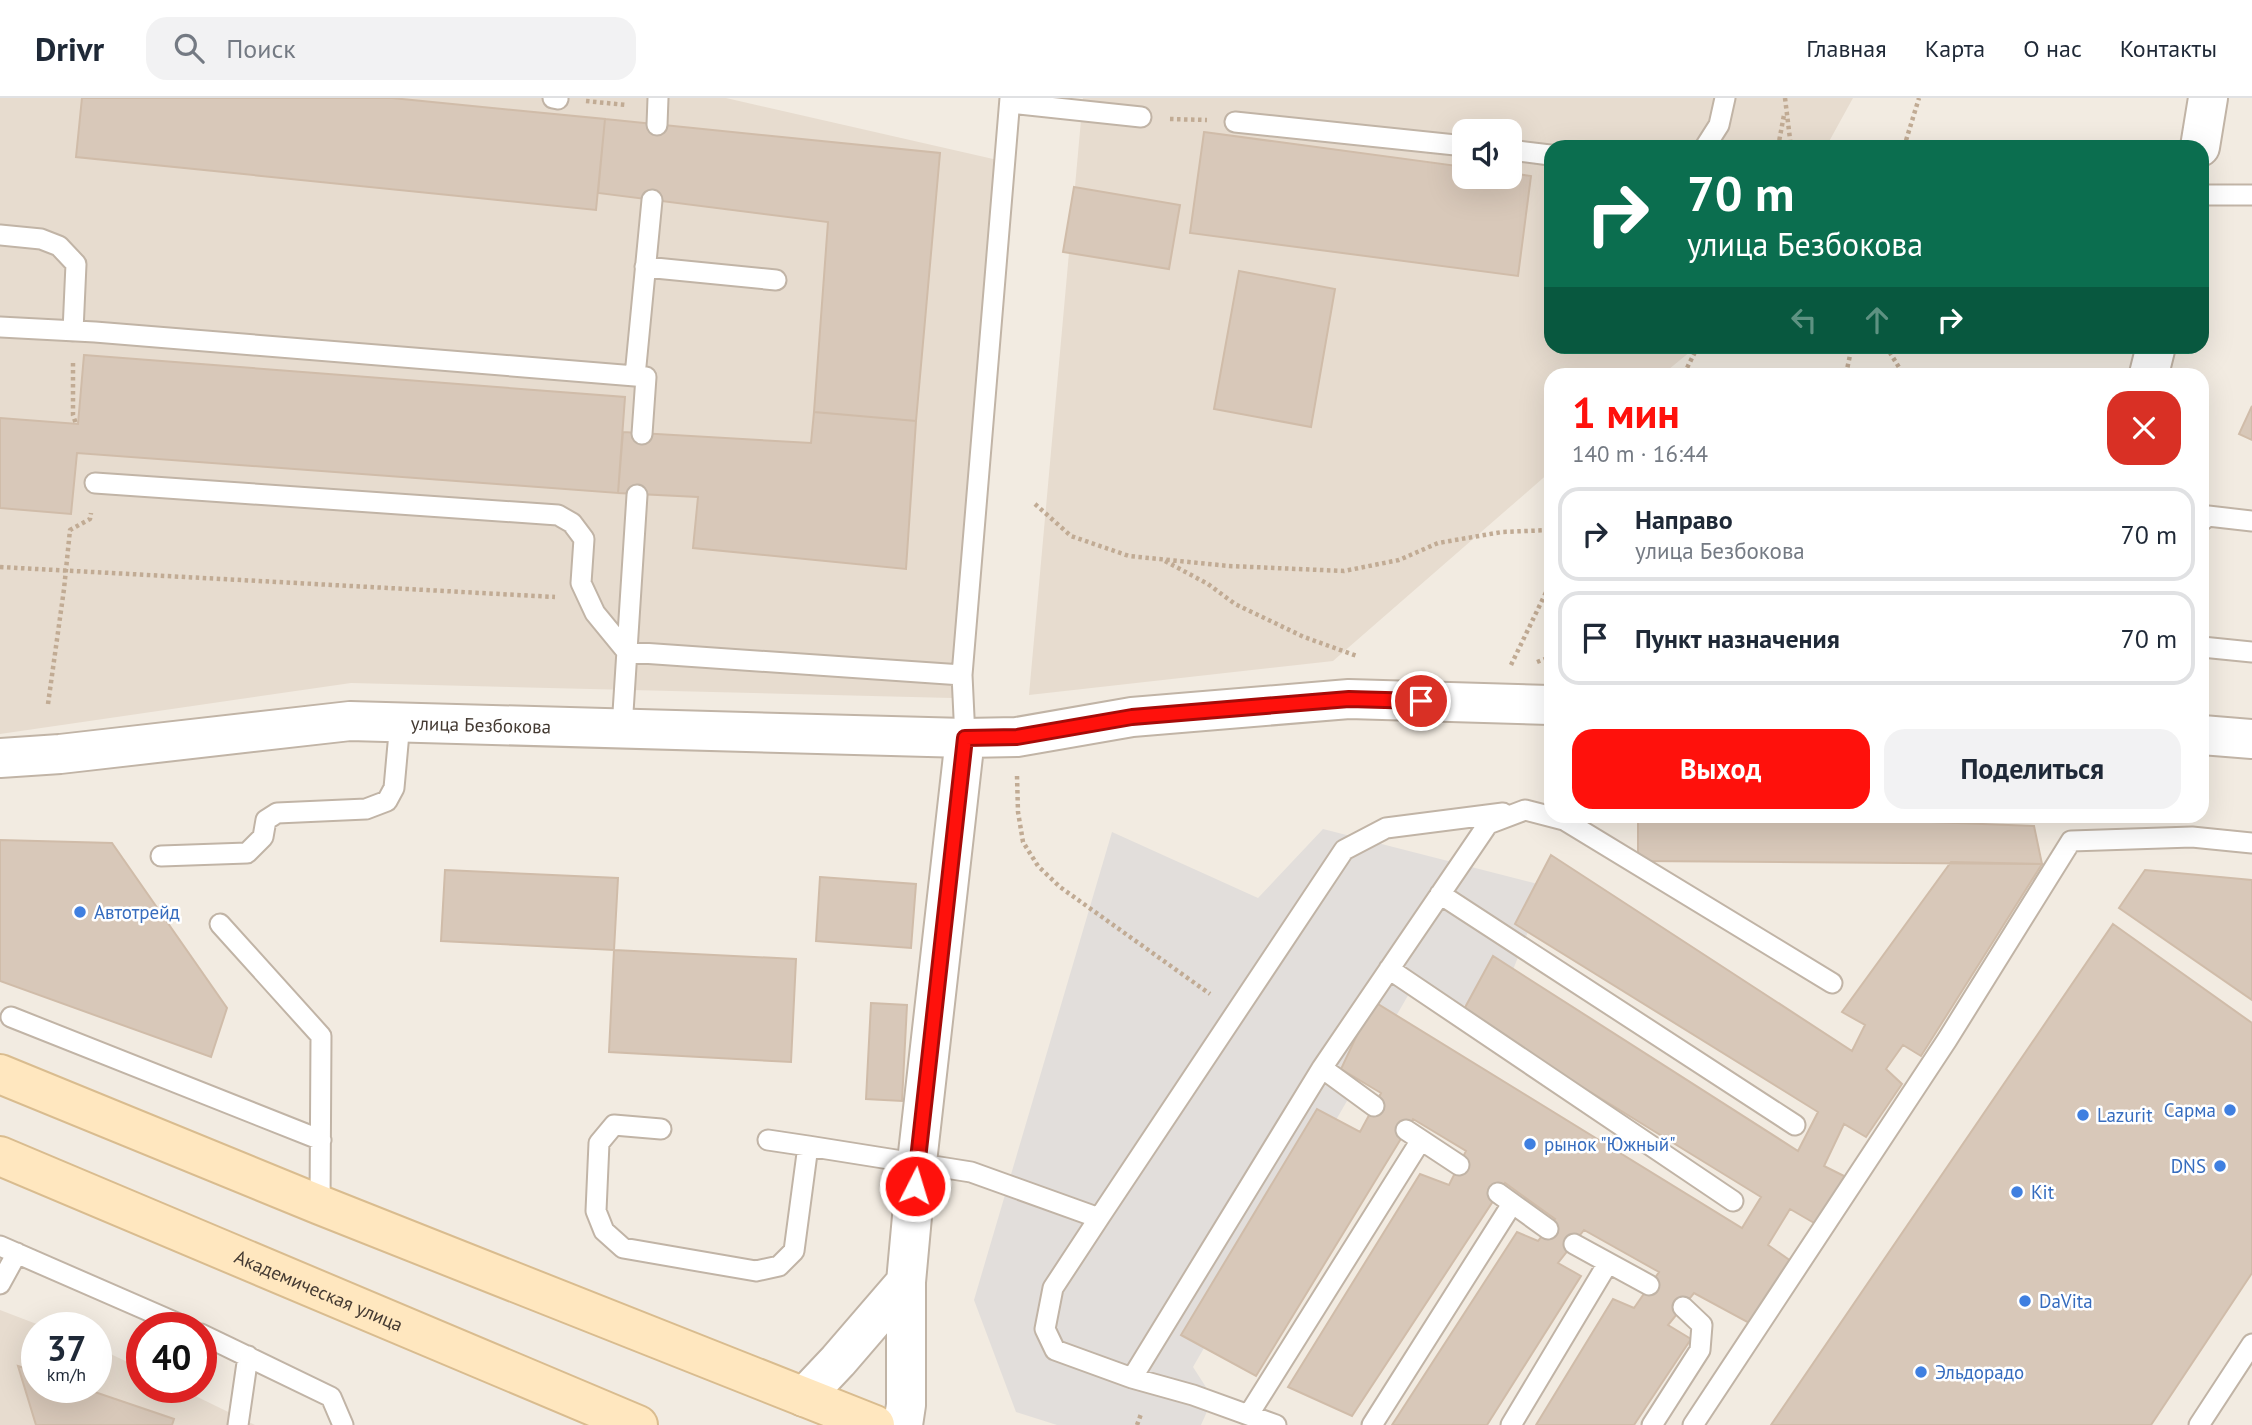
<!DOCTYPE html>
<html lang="ru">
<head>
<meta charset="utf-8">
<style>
	:root { --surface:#fff; --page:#f2f2f3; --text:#1f2937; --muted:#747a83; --line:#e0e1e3; --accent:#ff110c }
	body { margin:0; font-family:"PT Sans",sans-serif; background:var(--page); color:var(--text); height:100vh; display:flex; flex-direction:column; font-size:26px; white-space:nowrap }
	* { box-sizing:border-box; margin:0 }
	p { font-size:23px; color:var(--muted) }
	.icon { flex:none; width:38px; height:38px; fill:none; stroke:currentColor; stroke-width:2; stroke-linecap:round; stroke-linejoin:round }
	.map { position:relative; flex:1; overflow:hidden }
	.side { position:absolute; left:1544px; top:270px; width:665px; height:455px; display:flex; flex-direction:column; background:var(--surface); border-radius:21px; box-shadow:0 7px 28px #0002 }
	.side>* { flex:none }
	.hud { position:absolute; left:1544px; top:42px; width:665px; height:214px; border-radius:21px; box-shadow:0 7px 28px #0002; background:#0b6e4f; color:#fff; overflow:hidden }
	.tools { position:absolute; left:1452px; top:21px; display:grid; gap:14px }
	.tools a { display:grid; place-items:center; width:70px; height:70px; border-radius:14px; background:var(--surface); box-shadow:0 7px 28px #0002; font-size:35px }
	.speed { position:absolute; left:21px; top:1214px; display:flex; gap:14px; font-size:35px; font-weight:700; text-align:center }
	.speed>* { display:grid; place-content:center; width:91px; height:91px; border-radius:50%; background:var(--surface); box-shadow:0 7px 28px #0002; line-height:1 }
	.speed small { font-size:18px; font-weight:400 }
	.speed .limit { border:10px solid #d22; background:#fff; color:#111 }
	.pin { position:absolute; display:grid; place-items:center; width:60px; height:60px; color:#fff; margin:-30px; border:4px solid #fff; border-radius:50%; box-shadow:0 2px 7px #0007 }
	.me { position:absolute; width:77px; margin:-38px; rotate:5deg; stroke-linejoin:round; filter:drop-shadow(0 0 5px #0008) }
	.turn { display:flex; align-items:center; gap:24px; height:147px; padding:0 28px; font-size:32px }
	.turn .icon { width:91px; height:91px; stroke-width:2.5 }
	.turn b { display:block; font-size:49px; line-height:60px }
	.lanes { display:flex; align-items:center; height:66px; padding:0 28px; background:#0003; justify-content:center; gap:35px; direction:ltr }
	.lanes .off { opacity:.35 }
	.round { display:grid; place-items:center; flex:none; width:74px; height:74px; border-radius:21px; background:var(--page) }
	.summary { display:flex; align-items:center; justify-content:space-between; height:119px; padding:0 28px }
	h1 { font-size:42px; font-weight:700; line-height:52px; color:var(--accent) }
	.button { display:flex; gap:14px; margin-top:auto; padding:14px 28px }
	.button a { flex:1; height:80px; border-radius:21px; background:var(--accent); color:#fff; font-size:28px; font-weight:700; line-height:80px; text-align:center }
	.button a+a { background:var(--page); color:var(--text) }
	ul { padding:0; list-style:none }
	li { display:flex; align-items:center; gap:21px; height:94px; margin:0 14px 10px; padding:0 14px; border:4px solid var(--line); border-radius:21px }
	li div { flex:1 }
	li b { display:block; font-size:26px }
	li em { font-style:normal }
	header { display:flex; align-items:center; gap:42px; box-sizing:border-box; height:98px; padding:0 35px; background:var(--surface); border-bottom:2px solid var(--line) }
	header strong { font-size:33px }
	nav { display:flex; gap:38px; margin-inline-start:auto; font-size:24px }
	.search { width:490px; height:63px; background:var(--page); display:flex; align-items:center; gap:18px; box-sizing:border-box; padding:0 24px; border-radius:21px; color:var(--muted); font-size:26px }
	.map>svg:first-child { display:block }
	.residential { fill:#e7dccf; fill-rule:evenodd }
	.parking { fill:#e2dedb }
	.building { fill:#d8c8b9; stroke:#d0bca9; stroke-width:2 }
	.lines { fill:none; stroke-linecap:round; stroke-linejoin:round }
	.service-casing { stroke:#c1b4a6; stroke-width:23 }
	.minor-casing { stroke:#c1b4a6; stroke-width:42 }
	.tertiary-casing { stroke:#c1b4a6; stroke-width:42 }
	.secondary-casing { stroke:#d9bc8f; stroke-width:42 }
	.path { stroke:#c1ab94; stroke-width:4.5; stroke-dasharray:3.5 3.5; stroke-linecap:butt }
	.service { stroke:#fff; stroke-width:19 }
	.minor { stroke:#fff; stroke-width:38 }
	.tertiary { stroke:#fff; stroke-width:38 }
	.secondary { stroke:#ffe7bf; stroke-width:38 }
	.route-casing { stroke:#a60b08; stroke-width:18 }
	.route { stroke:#ff110c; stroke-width:12 }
	.shop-dot { fill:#3f7fe0; stroke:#fff; stroke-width:2.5 }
	.labels { text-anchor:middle; stroke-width:5; stroke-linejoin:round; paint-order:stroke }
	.street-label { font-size:19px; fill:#443a32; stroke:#fff }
	.shop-label { font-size:19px; fill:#366cbe; stroke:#fff; text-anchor:start }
</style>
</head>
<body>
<header>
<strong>Drivr</strong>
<div class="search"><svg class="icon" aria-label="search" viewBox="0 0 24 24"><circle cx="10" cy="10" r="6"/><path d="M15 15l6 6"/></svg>Поиск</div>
<nav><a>Главная</a><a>Карта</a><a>О нас</a><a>Контакты</a></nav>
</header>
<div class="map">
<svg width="2252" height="1327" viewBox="0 0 2252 1327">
	<rect width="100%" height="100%" fill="#f2ebe1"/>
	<path class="residential" d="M0,0H726L1002,63L952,600L351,585L0,636Z
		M1083,0H1853L1826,49H1550V248L1696,249L1663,276H1550V374L1333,563L1029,597ZM1465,33H1510V79H1465Z
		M0,1212L47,1230H37V1290H96V1249L142,1271V1290H179L255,1327H0Z"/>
	<path class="parking" d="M1323,731L1546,788L1496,915L1410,894L1193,1269L1213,1300L1201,1327H1057L1016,1314L974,1202L1112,734L1258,800Z"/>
	<path class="building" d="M82,0H392L605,21L596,112L76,59Z
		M605,21L940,55L916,323L814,314L828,124L598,95Z
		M1204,34L1465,69V79H1510V75L1531,78L1518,178L1190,135Z
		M1074,89L1180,107L1169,171L1063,154Z
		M1239,173L1335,191L1311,329L1214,311Z
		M84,257L625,299L618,395L77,355L71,416L0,410V320L78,326Z
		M2252,308V342L2239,336Z
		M814,314L916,323L906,471L693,450L698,399L618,395L623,334L811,345Z
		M1638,718H1777L2034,728L2042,766L1638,763Z
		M0,742L112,745L227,910L211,959L0,883Z
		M1551,757L1852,953L1865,927L1842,914L1951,764L2042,766L1921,958L1903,947L1886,971L1902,986L1866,1039L1844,1026L1824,1068L1850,1081L1821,1129L1790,1111L1768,1147L1791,1163L1751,1226L1694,1195L1668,1227L1691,1241L1634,1327H1536L1613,1201L1634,1210L1659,1174L1584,1132L1558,1165L1581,1178L1487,1327H1392L1517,1134L1538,1143L1555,1121L1505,1085L1352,1318L1288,1289L1420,1076L1449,1087L1466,1053L1413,1021L1256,1278L1181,1237L1317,1011L1360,1034L1381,995L1341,971L1373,903L1742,1130L1761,1099L1462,915L1493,858L1798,1053L1818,1014L1515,826Z
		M445,772L618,780L614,852L441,843Z
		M2145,772L2252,782V902L2119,810Z
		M820,779L916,786L911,850L816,843Z
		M2113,826L2252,925V1175L2151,1327H1771Z
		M614,852L796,861L791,964L609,954Z
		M871,905L907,907L902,1003L866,1001Z
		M18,1268L37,1274V1290H83L174,1321L172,1327H36Z"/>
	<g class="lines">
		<g class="service-casing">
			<path id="service" d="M553,0L558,1
				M1010,5L1141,19
				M1235,24L1465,48
				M657,27L658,0
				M1705,49L1719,27L1725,0
				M1510,52L1550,57
				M2202,97H2252
				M0,137L41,141L59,148L76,166L73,233
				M645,169L776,182
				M0,229L95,234L635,278
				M642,336L646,279L635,278L652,102
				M95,385L558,417L572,425L584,441L581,485L595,515L627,554L962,577
				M2202,423L2208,418L2252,423
				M2202,549L2252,554
				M622,630L637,397
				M965,640L962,577L1010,0
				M161,758L247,755L263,739L266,722L277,715L366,711L387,703L394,690L400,624
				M1440,796L1795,1027
				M220,826L321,938L320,1107
				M1389,871L1733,1103
				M11,919L321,1042
				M1322,970L1488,726L1525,712L1564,722L1832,885
				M661,1031L614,1027L599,1045L596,1113L604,1133L623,1150L756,1173L779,1168L794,1153L808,1048L768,1042
				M1406,1032L1459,1067
				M808,1048L971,1074L1099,1120L1053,1190L1045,1231L1055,1252L1132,1280L1193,1297L1276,1327
				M1498,1095L1548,1131
				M1099,1120L1344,752L1386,730L1503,715
				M1574,1146L1649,1187
				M0,1148L188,1230
				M0,1186L17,1155
				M201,1236L331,1299L343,1327
				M1132,1280L1322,970L1374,1008
				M1249,1316L1421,1042
				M238,1327L248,1258
				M1372,1327L1512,1106
				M1511,1327L1608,1165
				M1652,1327L1700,1252L1702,1227L1683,1209
				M1693,1327L1947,942L2071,743L2192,739L2252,745
				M2199,1327L2252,1246"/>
		</g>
		<g class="minor-casing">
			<g id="minor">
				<path d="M2200,49L2208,0"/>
				<path d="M2149,276L2156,248"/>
				<path id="s1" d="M0,660L60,656L350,623L965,640"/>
			</g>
		</g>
		<g class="tertiary-casing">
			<path id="tertiary" d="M2202,637L2252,641
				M804,1299L838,1263L906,1184
				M903,1327L906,1307V1184L917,1064L965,640L1017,639L1132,619L1349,601L1550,607"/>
		</g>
		<g class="secondary-casing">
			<g id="secondary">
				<path d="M0,976L320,1107L875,1327"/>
				<path id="s2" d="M0,1058L638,1327"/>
			</g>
		</g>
		<path class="path" d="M1785,0L1791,49
			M586,3L626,7
			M1170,21L1207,22
			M1778,49L1784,17
			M1904,49L1919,0
			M1886,248L1903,276
			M73,265V317L76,326
			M1684,276L1698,248
			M1846,276L1852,248
			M1035,406L1071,438L1129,458L1229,468L1344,473L1399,462L1438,445L1502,434L1550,432
			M1165,463L1208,486L1235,506L1304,539L1357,558
			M0,469L555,499
			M1537,564L1550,559
			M1511,567L1550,486
			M48,606L64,491L70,432L90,421L91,415
			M1017,678L1018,714L1023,744L1038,768L1060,789L1210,896
			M1137,1327L1141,1316"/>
		<use href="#service" class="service"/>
		<use href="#minor" class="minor"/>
		<use href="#tertiary" class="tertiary"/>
		<use href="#secondary" class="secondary"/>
	</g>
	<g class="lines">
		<g class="route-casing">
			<path id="route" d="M915,1088L965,640L1017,639L1132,619L1349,601L1421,603"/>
		</g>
		<use href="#route" class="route"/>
	</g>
	<g class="shop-dot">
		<circle cx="80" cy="814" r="7"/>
		<circle cx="2230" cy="1012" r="7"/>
		<circle cx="2083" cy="1017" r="7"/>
		<circle cx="1530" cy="1046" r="7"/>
		<circle cx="2220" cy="1068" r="7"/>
		<circle cx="2017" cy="1094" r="7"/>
		<circle cx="2025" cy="1203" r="7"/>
		<circle cx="1921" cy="1274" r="7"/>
	</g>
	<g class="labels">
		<g class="street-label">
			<text dy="7" stroke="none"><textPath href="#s1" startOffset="483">улица Безбокова</textPath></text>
			<text dy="7" stroke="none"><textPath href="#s2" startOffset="346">Академическая улица</textPath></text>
		</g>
		<g class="shop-label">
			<text x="94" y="821">Автотрейд</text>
			<text x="2216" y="1019" text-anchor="end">Сарма</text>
			<text x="2097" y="1024">Lazurit</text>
			<text x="1544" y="1053">рынок "Южный"</text>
			<text x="2206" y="1075" text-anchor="end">DNS</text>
			<text x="2031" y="1101">Kit</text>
			<text x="2039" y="1210">DaVita</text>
			<text x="1935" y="1281">Эльдорадо</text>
		</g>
	</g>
</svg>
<div class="tools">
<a><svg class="icon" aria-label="sound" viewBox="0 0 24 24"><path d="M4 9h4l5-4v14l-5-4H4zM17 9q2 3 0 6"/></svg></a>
</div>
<div class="speed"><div>37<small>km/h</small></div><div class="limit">40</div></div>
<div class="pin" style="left:1421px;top:603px;background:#d93025"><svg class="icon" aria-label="arrive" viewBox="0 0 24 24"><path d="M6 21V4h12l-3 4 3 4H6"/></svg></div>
<svg class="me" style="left:915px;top:1088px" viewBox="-20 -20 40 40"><circle r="17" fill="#ff110c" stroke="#fff" stroke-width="3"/><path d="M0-11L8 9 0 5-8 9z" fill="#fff"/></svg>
<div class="hud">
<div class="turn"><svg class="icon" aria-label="right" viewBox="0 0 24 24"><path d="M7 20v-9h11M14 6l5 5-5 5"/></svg><div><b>70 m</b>улица Безбокова</div></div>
<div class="lanes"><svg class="icon off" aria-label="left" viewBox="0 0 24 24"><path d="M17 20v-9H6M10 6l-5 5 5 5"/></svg><svg class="icon off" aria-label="ahead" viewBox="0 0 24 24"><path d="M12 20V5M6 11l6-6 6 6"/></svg><svg class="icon" aria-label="right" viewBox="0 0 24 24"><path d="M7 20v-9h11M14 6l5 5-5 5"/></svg></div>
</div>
<section class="side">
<div class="summary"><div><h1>1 мин</h1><p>140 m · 16:44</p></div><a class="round" style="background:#d93025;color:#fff"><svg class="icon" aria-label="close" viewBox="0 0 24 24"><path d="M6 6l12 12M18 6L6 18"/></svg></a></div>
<ul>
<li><svg class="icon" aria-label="right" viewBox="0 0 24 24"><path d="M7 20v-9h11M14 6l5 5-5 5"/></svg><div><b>Направо</b><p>улица Безбокова</p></div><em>70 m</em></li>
<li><svg class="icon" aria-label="arrive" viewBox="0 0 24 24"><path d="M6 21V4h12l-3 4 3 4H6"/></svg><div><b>Пункт назначения</b></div><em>70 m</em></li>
</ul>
<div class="button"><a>Выход</a><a>Поделиться</a></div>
</section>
</div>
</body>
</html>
